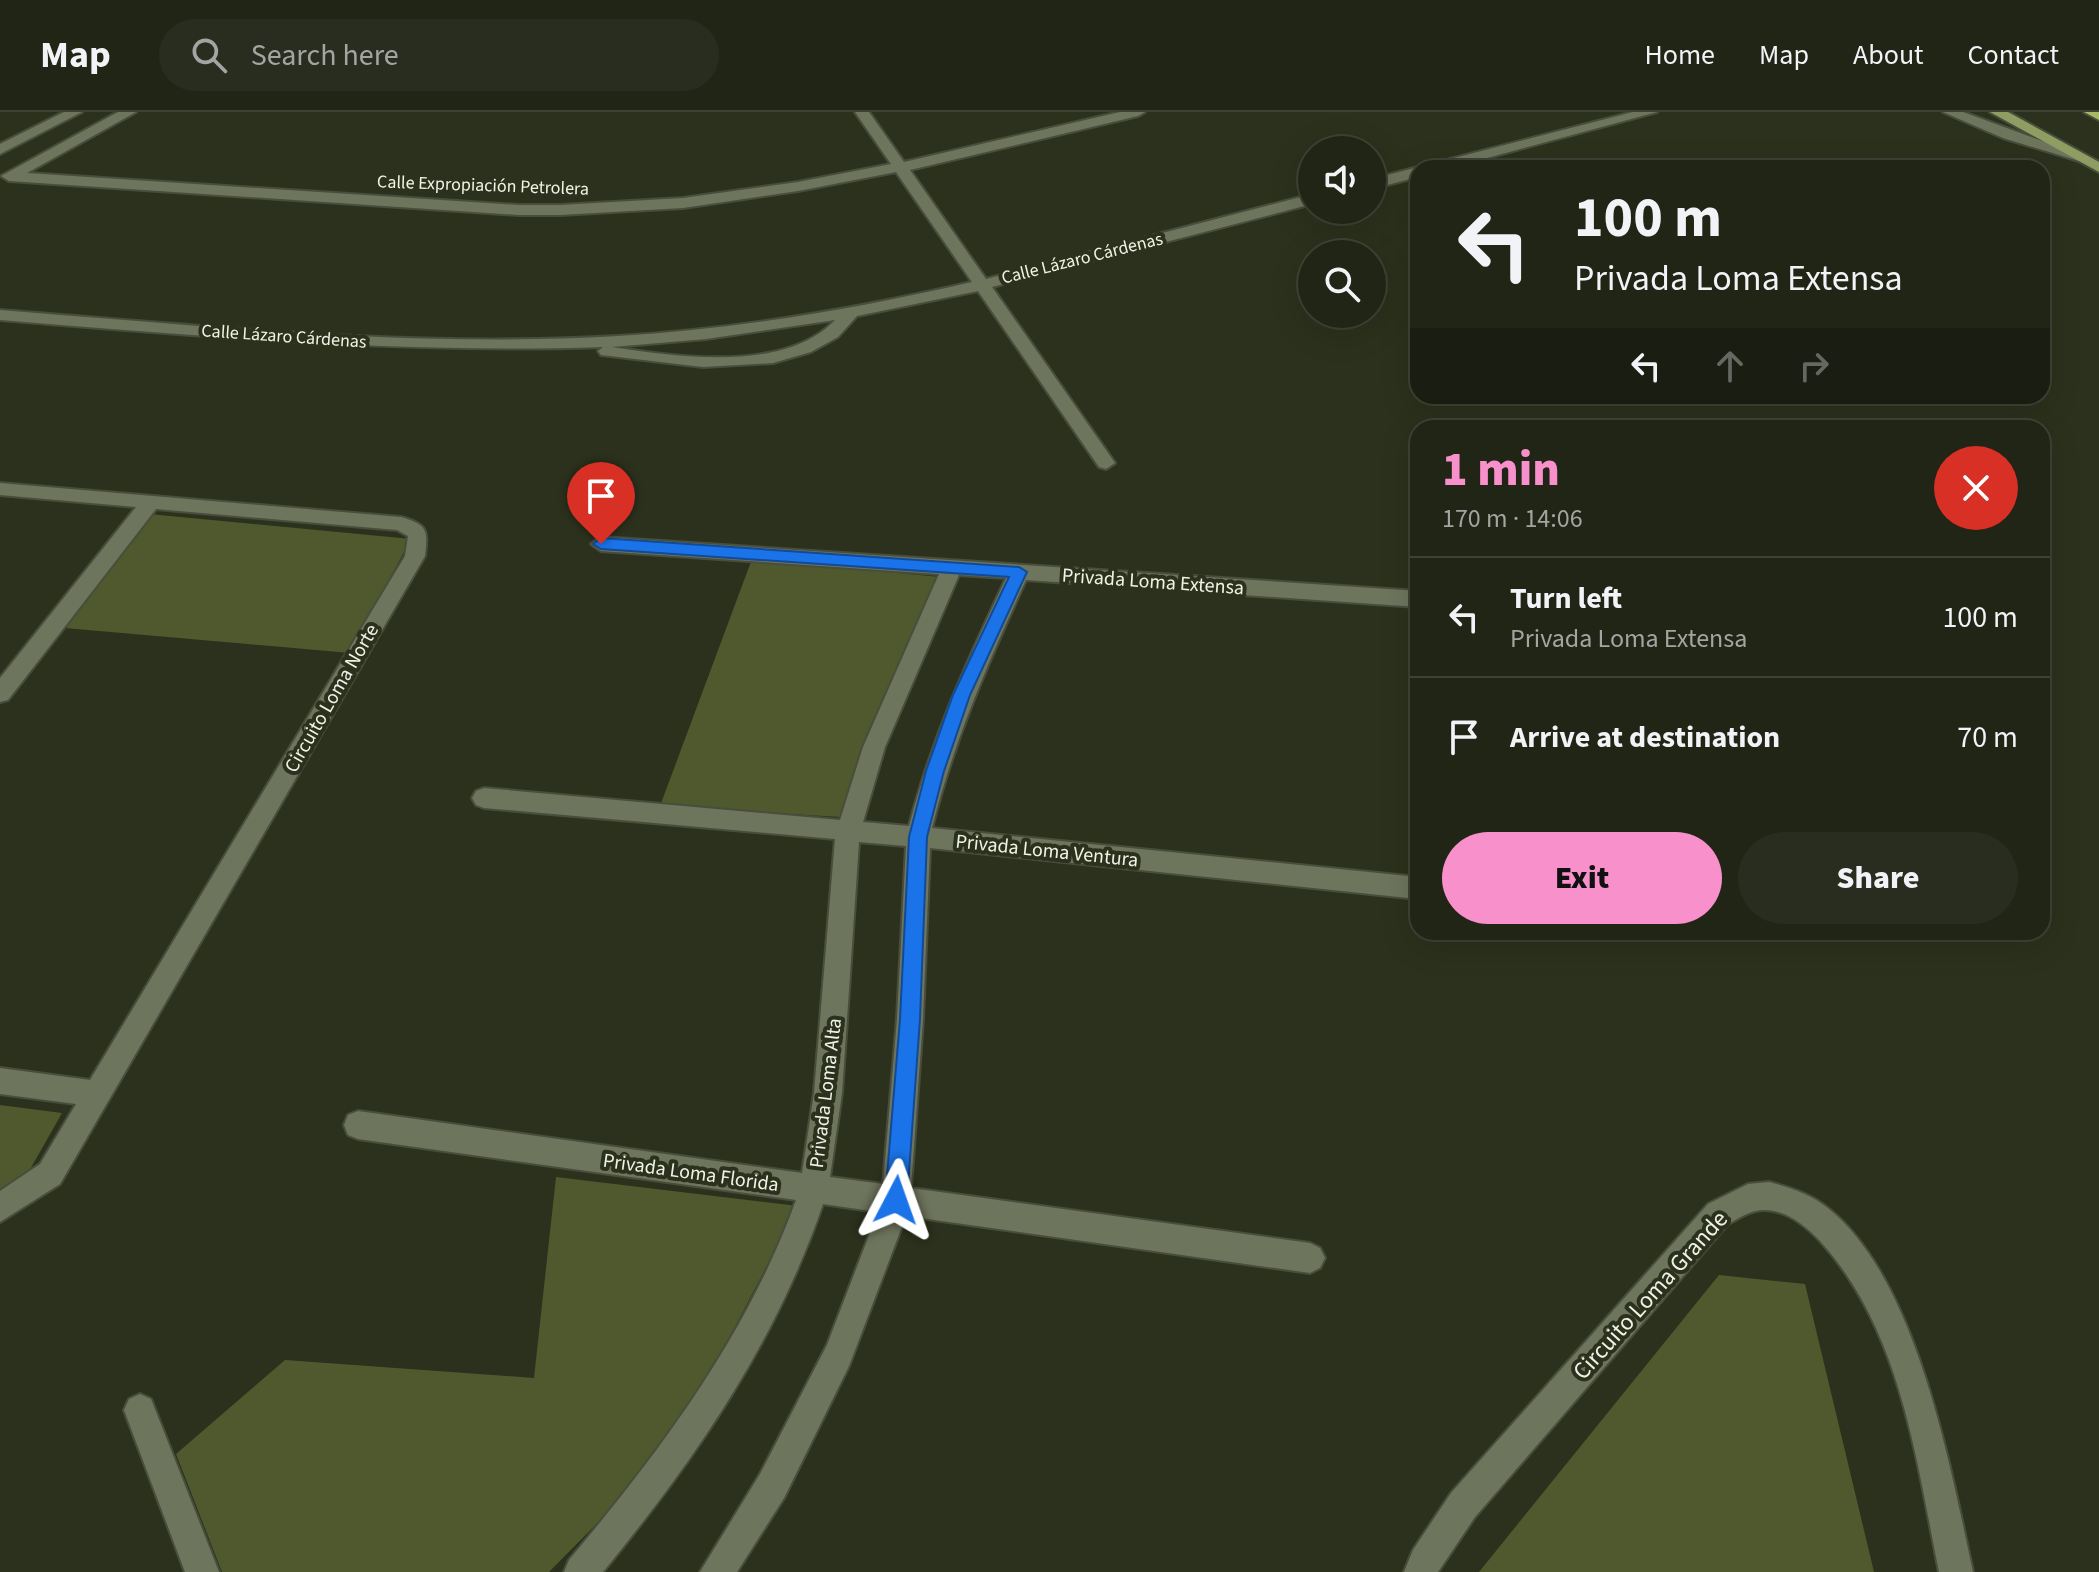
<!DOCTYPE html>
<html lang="en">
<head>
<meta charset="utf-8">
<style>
	:root { --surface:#212516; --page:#292d1f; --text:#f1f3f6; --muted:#a2a5a1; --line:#3e4235; --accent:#f890cb }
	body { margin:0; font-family:"Source Sans 3",sans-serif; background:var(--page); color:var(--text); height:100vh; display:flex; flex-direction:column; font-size:30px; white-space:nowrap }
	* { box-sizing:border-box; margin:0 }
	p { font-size:26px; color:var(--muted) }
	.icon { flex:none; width:44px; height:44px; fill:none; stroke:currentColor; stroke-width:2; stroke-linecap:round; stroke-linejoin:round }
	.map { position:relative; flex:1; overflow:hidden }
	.side { position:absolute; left:1410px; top:308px; width:640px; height:520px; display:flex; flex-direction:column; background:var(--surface); border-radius:24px; box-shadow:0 8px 32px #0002,0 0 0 2px var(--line) }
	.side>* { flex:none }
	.top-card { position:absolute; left:1410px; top:48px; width:640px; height:244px; border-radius:24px; box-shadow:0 8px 32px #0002,0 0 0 2px var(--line); background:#212516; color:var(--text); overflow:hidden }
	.fabs { position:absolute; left:1298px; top:24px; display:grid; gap:16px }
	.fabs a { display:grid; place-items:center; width:88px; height:88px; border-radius:50%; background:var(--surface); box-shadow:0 8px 32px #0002,0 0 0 2px var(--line); font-size:40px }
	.pin { position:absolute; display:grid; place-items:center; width:68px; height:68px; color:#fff; margin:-82px -34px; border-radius:50% 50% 50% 0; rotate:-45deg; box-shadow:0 0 8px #0007 }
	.pin .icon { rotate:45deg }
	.me { position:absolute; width:88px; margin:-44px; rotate:4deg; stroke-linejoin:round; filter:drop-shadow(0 0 6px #0008) }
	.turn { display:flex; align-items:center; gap:28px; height:168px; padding:0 32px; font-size:36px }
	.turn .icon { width:104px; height:104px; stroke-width:2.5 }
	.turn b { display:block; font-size:56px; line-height:68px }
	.lanes { display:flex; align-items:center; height:76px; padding:0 32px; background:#0003; justify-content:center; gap:40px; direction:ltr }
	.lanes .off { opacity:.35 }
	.round { display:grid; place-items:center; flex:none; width:84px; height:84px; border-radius:42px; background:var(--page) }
	.summary { display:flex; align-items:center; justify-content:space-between; height:136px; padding:0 32px }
	h1 { font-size:48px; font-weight:800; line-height:60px; color:var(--accent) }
	.cta { display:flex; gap:16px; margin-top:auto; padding:16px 32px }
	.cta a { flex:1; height:92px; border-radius:48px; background:var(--accent); color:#111; font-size:32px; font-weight:800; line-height:92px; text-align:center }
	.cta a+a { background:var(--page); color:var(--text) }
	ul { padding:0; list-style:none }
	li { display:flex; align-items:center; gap:24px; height:120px; padding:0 32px; border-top:2px solid var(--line) }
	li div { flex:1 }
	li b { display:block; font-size:30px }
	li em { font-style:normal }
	header { display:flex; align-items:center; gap:48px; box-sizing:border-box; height:112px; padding:0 40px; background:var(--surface); border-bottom:2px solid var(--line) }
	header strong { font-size:38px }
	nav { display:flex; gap:44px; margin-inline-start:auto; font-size:28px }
	.search { width:560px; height:72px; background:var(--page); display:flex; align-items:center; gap:20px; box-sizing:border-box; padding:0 28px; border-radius:44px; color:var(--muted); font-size:30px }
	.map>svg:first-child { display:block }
	.green { fill:#4f592d }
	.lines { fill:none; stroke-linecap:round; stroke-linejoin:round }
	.minor-casing { stroke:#494d3c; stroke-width:4 }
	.major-casing { stroke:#494d3c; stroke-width:4 }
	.highway-casing { stroke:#494d3c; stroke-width:4 }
	.minor { fill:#6e755d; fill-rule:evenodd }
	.major { fill:#8f9d62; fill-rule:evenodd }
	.highway { fill:#a5b865; fill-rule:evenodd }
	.route { fill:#1a73e8; stroke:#114b97; stroke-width:2 }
	.labels { text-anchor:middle; stroke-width:8; stroke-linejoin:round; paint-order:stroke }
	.far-street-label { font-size:18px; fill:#eff3e6; stroke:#2c311d }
	.street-label { font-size:20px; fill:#eff3e6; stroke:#2c311d }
	.near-street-label { font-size:24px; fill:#eff3e6; stroke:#2c311d }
</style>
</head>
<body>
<header>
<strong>Map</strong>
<div class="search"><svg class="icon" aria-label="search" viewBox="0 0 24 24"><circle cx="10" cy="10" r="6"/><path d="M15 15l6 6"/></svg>Search here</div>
<nav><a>Home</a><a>Map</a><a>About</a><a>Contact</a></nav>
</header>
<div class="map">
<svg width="2099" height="1460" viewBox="0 0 2099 1460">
	<rect width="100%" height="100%" fill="#2c311d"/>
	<path class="green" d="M149,402L411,427L350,541L65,516Z
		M752,447L940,465L840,705L660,694Z
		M0,993L62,1001L28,1061L0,1080Z
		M556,1065L798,1094L715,1253L635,1373L549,1460H222L176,1342L285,1248L534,1266Z
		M1719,1163L1805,1172L1874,1460H1479Z"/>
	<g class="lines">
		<g class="minor-casing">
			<path id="minor" d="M64,0H82L0,42V32Z
				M118,0H136L27,61L519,93H560L683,86L798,70L891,52L855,0H869L904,50L1120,0H1145L1138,4L910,58L986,167L1312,82V92L992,175L1115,351L1106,357L1099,355L978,179L857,204L838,225L811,240L773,251L703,255L601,243L598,239L603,235C401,242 201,224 0,208V198C205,214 412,236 618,224C738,217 855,197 972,170L896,60L798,79L683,96L560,103H519L9,69L1,64ZM835,208C785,261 677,245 612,235L706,227Z
				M1633,0H1657L1450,56H1425L1427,53Z
				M1943,0H1963L2086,45L2079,49L2003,26Z
				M1418,55V65L1372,77V67Z
				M0,371L401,405C428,413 428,418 425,444L60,1072L0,1110V1079L40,1052L76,992L0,982V956L90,968L405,444L408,424L397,418L156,397L8,588L0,590V566L136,395L0,383Z
				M601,425L1418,479V495L1026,468C988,551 954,628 932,716L1418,765V787L930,736L923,907L911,1076L1310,1131L1320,1136L1325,1146L1320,1156L1310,1161L906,1104L849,1254L784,1386L737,1460H700L760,1362L827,1233L878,1100L823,1092C775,1232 696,1346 603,1460H564L569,1448C661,1338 747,1224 796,1088L358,1027L348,1023L344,1013L348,1003L358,999L802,1061L814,981L835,727L484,696L476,693L472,686L476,679L484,676L840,708L863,635L939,462L601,439L591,432ZM959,463L1006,466C967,549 932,626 909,714L863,710L885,635ZM859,730L906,734L897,907L883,1072L830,1065L842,981Z
				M1769,1070C1791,1076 1811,1082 1829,1097C1917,1168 1950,1354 1973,1460H1939C1916,1347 1901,1218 1820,1129C1805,1113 1785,1097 1762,1098C1749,1099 1739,1106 1728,1112L1475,1405L1438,1460H1404L1413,1438L1451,1381L1708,1092L1748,1072Z
				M140,1282L151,1287L219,1460H185L124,1298L129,1287Z"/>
		</g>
		<g class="major-casing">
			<path id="major" d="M1990,0H2008L2099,50V60Z"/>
		</g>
		<g class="highway-casing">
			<path id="highway" d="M2084,0H2099V8Z"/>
		</g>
		<use href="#minor" class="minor"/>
		<use href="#major" class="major"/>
		<use href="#highway" class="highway"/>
	</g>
	<path class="route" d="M601,426L1019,455L1027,460L970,583L944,659L927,725L920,907L907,1088L904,1096L896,1099L888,1096L885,1088L900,907L909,725L926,659L953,583L1009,465L601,437L593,432Z"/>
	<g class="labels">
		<g class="far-street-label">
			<text transform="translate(483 73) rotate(2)" y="6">Calle Expropiación Petrolera</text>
			<text transform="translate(1082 146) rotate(-14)" y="6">Calle Lázaro Cárdenas</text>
			<text transform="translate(284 224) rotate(4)" y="6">Calle Lázaro Cárdenas</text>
		</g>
		<g class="street-label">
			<text transform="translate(1153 469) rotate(4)" y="7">Privada Loma Extensa</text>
			<text transform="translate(331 586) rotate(-60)" y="7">Circuito Loma Norte</text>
			<text transform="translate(1047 738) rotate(6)" y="7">Privada Loma Ventura</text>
			<text transform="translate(825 981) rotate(-83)" y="7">Privada Loma Alta</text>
			<text transform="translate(691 1060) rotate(8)" y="7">Privada Loma Florida</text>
		</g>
		<g class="near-street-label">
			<text transform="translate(1650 1183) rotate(-48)" y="8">Circuito Loma Grande</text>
		</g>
	</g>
</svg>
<div class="fabs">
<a><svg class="icon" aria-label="sound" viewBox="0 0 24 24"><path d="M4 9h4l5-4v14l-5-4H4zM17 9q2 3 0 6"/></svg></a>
<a><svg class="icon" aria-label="search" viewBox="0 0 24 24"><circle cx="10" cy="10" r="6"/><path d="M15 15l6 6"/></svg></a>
</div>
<div class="pin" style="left:601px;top:432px;background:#d93025"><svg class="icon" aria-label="arrive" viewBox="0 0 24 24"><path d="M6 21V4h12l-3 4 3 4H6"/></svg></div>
<svg class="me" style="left:896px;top:1088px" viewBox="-20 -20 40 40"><path d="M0-17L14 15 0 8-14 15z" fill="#1a73e8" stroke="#fff" stroke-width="4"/></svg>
<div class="top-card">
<div class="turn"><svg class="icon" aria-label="left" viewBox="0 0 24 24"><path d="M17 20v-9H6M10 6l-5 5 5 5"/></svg><div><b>100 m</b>Privada Loma Extensa</div></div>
<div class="lanes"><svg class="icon" aria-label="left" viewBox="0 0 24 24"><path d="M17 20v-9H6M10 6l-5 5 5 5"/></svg><svg class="icon off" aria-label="ahead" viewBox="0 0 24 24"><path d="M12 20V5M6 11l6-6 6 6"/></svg><svg class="icon off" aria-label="right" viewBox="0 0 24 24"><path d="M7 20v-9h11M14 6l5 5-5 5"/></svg></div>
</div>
<section class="side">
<div class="summary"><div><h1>1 min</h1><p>170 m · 14:06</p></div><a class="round" style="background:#d93025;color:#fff"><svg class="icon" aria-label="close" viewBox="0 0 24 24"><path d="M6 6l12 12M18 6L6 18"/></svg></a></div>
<ul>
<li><svg class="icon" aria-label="left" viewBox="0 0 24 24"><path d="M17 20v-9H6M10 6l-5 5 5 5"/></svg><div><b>Turn left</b><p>Privada Loma Extensa</p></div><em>100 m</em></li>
<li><svg class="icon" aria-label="arrive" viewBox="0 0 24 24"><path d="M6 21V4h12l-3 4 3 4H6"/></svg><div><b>Arrive at destination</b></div><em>70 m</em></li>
</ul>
<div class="cta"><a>Exit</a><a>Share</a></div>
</section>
</div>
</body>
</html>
